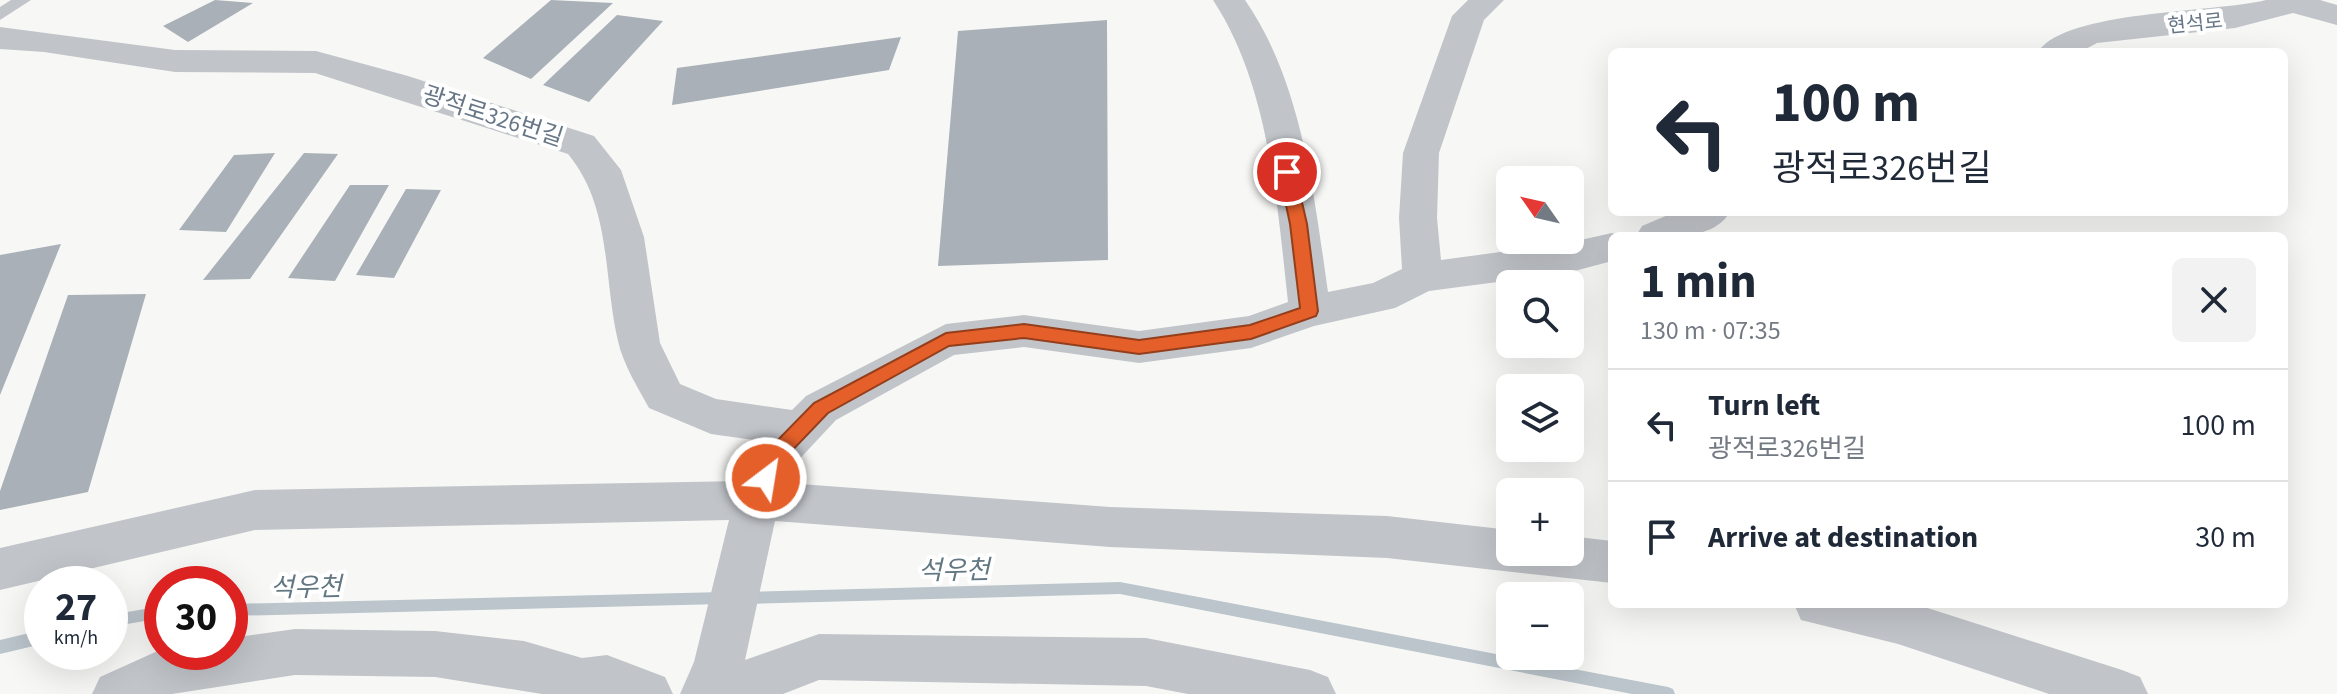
<!DOCTYPE html>
<html lang="en">
<head>
<meta charset="utf-8">
<style>
	:root { --surface:#fff; --page:#f2f2f3; --text:#1f2937; --muted:#747a83; --line:#e0e1e3 }
	body { margin:0; font-family:"Source Sans 3","Noto Sans KR",sans-serif; background:var(--page); color:var(--text); height:100vh; display:flex; flex-direction:column; font-size:30px; white-space:nowrap }
	* { box-sizing:border-box; margin:0 }
	p { font-size:26px; color:var(--muted) }
	.icon { flex:none; width:44px; height:44px; fill:none; stroke:currentColor; stroke-width:2; stroke-linecap:round; stroke-linejoin:round }
	.map { position:relative; flex:1; overflow:hidden }
	.panel { position:absolute; left:1608px; top:232px; width:680px; height:376px; display:flex; flex-direction:column; background:var(--surface); border-radius:12px; box-shadow:0 8px 32px #0002 }
	.panel>* { flex:none }
	.hud { position:absolute; left:1608px; top:48px; width:680px; height:168px; border-radius:12px; box-shadow:0 8px 32px #0002; background:#fff; color:var(--text); overflow:hidden }
	.needle { width:52px; rotate:304deg }
	.controls { position:absolute; left:1496px; top:166px; display:grid; gap:16px }
	.controls a { display:grid; place-items:center; width:88px; height:88px; border-radius:12px; background:var(--surface); box-shadow:0 8px 32px #0002; font-size:40px }
	.speed { position:absolute; left:24px; top:566px; display:flex; gap:16px; font-size:40px; font-weight:700; text-align:center }
	.speed>* { display:grid; place-content:center; width:104px; height:104px; border-radius:50%; background:var(--surface); box-shadow:0 8px 32px #0002; line-height:1 }
	.speed small { font-size:20px; font-weight:400 }
	.speed .limit { border:12px solid #d22; background:#fff; color:#111 }
	.pin { position:absolute; display:grid; place-items:center; width:68px; height:68px; color:#fff; margin:-34px; border:4px solid #fff; border-radius:50%; box-shadow:0 2px 8px #0007 }
	.me { position:absolute; width:88px; margin:-44px; rotate:31deg; stroke-linejoin:round; filter:drop-shadow(0 0 6px #0008) }
	.turn { display:flex; align-items:center; gap:28px; height:168px; padding:0 32px; font-size:36px }
	.turn .icon { width:104px; height:104px; stroke-width:2.5 }
	.turn b { display:block; font-size:56px; line-height:68px }
	.round { display:grid; place-items:center; flex:none; width:84px; height:84px; border-radius:12px; background:var(--page) }
	.headline { display:flex; align-items:center; justify-content:space-between; height:136px; padding:0 32px }
	h1 { font-size:48px; font-weight:700; line-height:60px }
	ul { padding:0; list-style:none }
	li { display:flex; align-items:center; gap:24px; height:112px; padding:0 32px; border-top:2px solid var(--line) }
	li div { flex:1 }
	li b { display:block; font-size:30px }
	li em { font-style:normal }
	.map>svg:first-child { display:block }
	.lines { fill:none; stroke-linecap:round; stroke-linejoin:round }
	.stream { fill:#bbc5cb; fill-rule:evenodd }
	.building { fill:#a9b0b7 }
	.service { fill:#c1c4c9; fill-rule:evenodd }
	.minor { fill:#c1c4c9; fill-rule:evenodd }
	.route { fill:#e45f29; stroke:#943e1b; stroke-width:2 }
	.labels { text-anchor:middle; stroke-width:8; stroke-linejoin:round; paint-order:stroke }
	.far-street-label { font-size:20px; fill:#677686; stroke:#fff }
	.street-label { font-size:24px; fill:#677686; stroke:#fff }
	.water-label { font-size:26px; font-style:italic; fill:#637782; stroke:#fff }
</style>
</head>
<body>
<div class="map">
<svg width="2337" height="694" viewBox="0 0 2337 694">
	<rect width="100%" height="100%" fill="#f7f8f5"/>
	<g class="lines">
		<path class="stream" d="M1120,582L1668,687L1673,689L1675,694H1632L1120,594L745,604L740,602L738,598L740,594L745,592Z
			M723,592L728,594L730,598L728,602L723,604L230,616V604Z
			M162,606V618L110,627V615Z
			M42,630V644L0,654V640Z"/>
	</g>
	<path class="building" d="M215,0L253,3L188,42L163,26Z
		M551,0L613,3L531,79L483,58Z
		M617,15L663,21L589,102L543,85Z
		M1107,20L1108,260L938,266L958,31Z
		M901,37L889,70L672,105L677,68Z
		M275,153L226,232L179,230L234,155Z
		M304,153L338,154L250,279L203,280Z
		M350,185H389L335,281L288,278Z
		M406,189L441,190L394,278L356,275Z
		M61,244L0,395V255Z
		M146,294L88,492L0,510V491L68,295Z"/>
	<g class="lines">
		<path class="service" d="M11,0H31L0,20V7Z"/>
		<path class="minor" d="M1213,0H1245C1302,82 1314,195 1328,292L1373,283L1402,269L1399,218L1403,153L1452,16L1468,0H1504L1484,20L1439,153L1437,218L1441,260L1567,243L1612,233L1623,236H1612V261L1567,273L1429,291L1395,308L1314,326L1251,348L1139,363L1024,347L954,355L836,420L792,467L787,483L1110,507L1387,516L1510,530V552H1570V536L1612,541V583L1387,558L1110,547L775,521L745,660L819,634L1146,638L1310,670L1328,677L1336,694H1188L1146,686L819,680L783,694H680L694,662L729,520L255,530L0,590V548L255,490L742,481L761,441L711,434L649,408C638,388 623,364 618,341C603,277 612,207 568,154L315,73L175,72L44,52L0,49V27L175,50L316,51L408,76L594,136L621,170L644,237L660,343L680,384L716,399L792,410L806,396L946,324L1024,315L1139,331L1249,316L1288,302C1277,203 1269,85 1213,0Z
			M2266,0H2320L2337,5V25L2293,13L2235,28L2097,43L2080,52H2038C2065,10 2214,13 2266,0Z
			M1675,212H1730C1712,242 1667,236 1636,236L1642,226Z
			M1794,604H1915L2122,670L2140,677L2148,694H2049L1898,644L1801,620Z
			M295,629L435,631L524,641L582,658L607,655L665,677L673,694H542L435,677L295,675L172,694H92L100,677L162,649V652H230V638Z"/>
	</g>
	<path class="route" d="M1287,166L1295,172L1307,224L1318,311L1316,316L1251,339L1139,354L1024,338L949,346L828,413L782,461L773,484H759L756,478L767,451L814,403L946,333L1024,324L1139,340L1250,325L1300,308L1290,224L1279,172Z"/>
	<g class="labels">
		<g class="far-street-label">
			<text transform="translate(2195 23) rotate(-6)" y="7">현석로</text>
		</g>
		<g class="street-label">
			<text transform="translate(493 116) rotate(18)" y="8">광적로326번길</text>
		</g>
		<g class="water-label">
			<text transform="translate(954 570) rotate(-1)" y="9">석우천</text>
			<text transform="translate(306 587) rotate(-1)" y="9">석우천</text>
		</g>
	</g>
</svg>
<div class="controls">
<a><svg class="needle" viewBox="-14 -14 28 28"><path d="M0-13l5 13h-10z" fill="#e53935"/><path d="M0 13l5-13h-10z" fill="#747a83"/></svg></a>
<a><svg class="icon" aria-label="search" viewBox="0 0 24 24"><circle cx="10" cy="10" r="6"/><path d="M15 15l6 6"/></svg></a>
<a><svg class="icon" aria-label="layers" viewBox="0 0 24 24"><path d="M12 4l9 5-9 5-9-5zM3 14l9 5 9-5"/></svg></a>
<a>+</a>
<a>−</a>
</div>
<div class="speed"><div>27<small>km/h</small></div><div class="limit">30</div></div>
<div class="pin" style="left:1287px;top:172px;background:#d93025"><svg class="icon" aria-label="arrive" viewBox="0 0 24 24"><path d="M6 21V4h12l-3 4 3 4H6"/></svg></div>
<svg class="me" style="left:766px;top:478px" viewBox="-20 -20 40 40"><circle r="17" fill="#e45f29" stroke="#fff" stroke-width="3"/><path d="M0-11L8 9 0 5-8 9z" fill="#fff"/></svg>
<div class="hud">
<div class="turn"><svg class="icon" aria-label="left" viewBox="0 0 24 24"><path d="M17 20v-9H6M10 6l-5 5 5 5"/></svg><div><b>100 m</b>광적로326번길</div></div>
</div>
<section class="panel">
<div class="headline"><div><h1>1 min</h1><p>130 m · 07:35</p></div><a class="round"><svg class="icon" aria-label="close" viewBox="0 0 24 24"><path d="M6 6l12 12M18 6L6 18"/></svg></a></div>
<ul>
<li><svg class="icon" aria-label="left" viewBox="0 0 24 24"><path d="M17 20v-9H6M10 6l-5 5 5 5"/></svg><div><b>Turn left</b><p>광적로326번길</p></div><em>100 m</em></li>
<li><svg class="icon" aria-label="arrive" viewBox="0 0 24 24"><path d="M6 21V4h12l-3 4 3 4H6"/></svg><div><b>Arrive at destination</b></div><em>30 m</em></li>
</ul>
</section>
</div>
</body>
</html>
